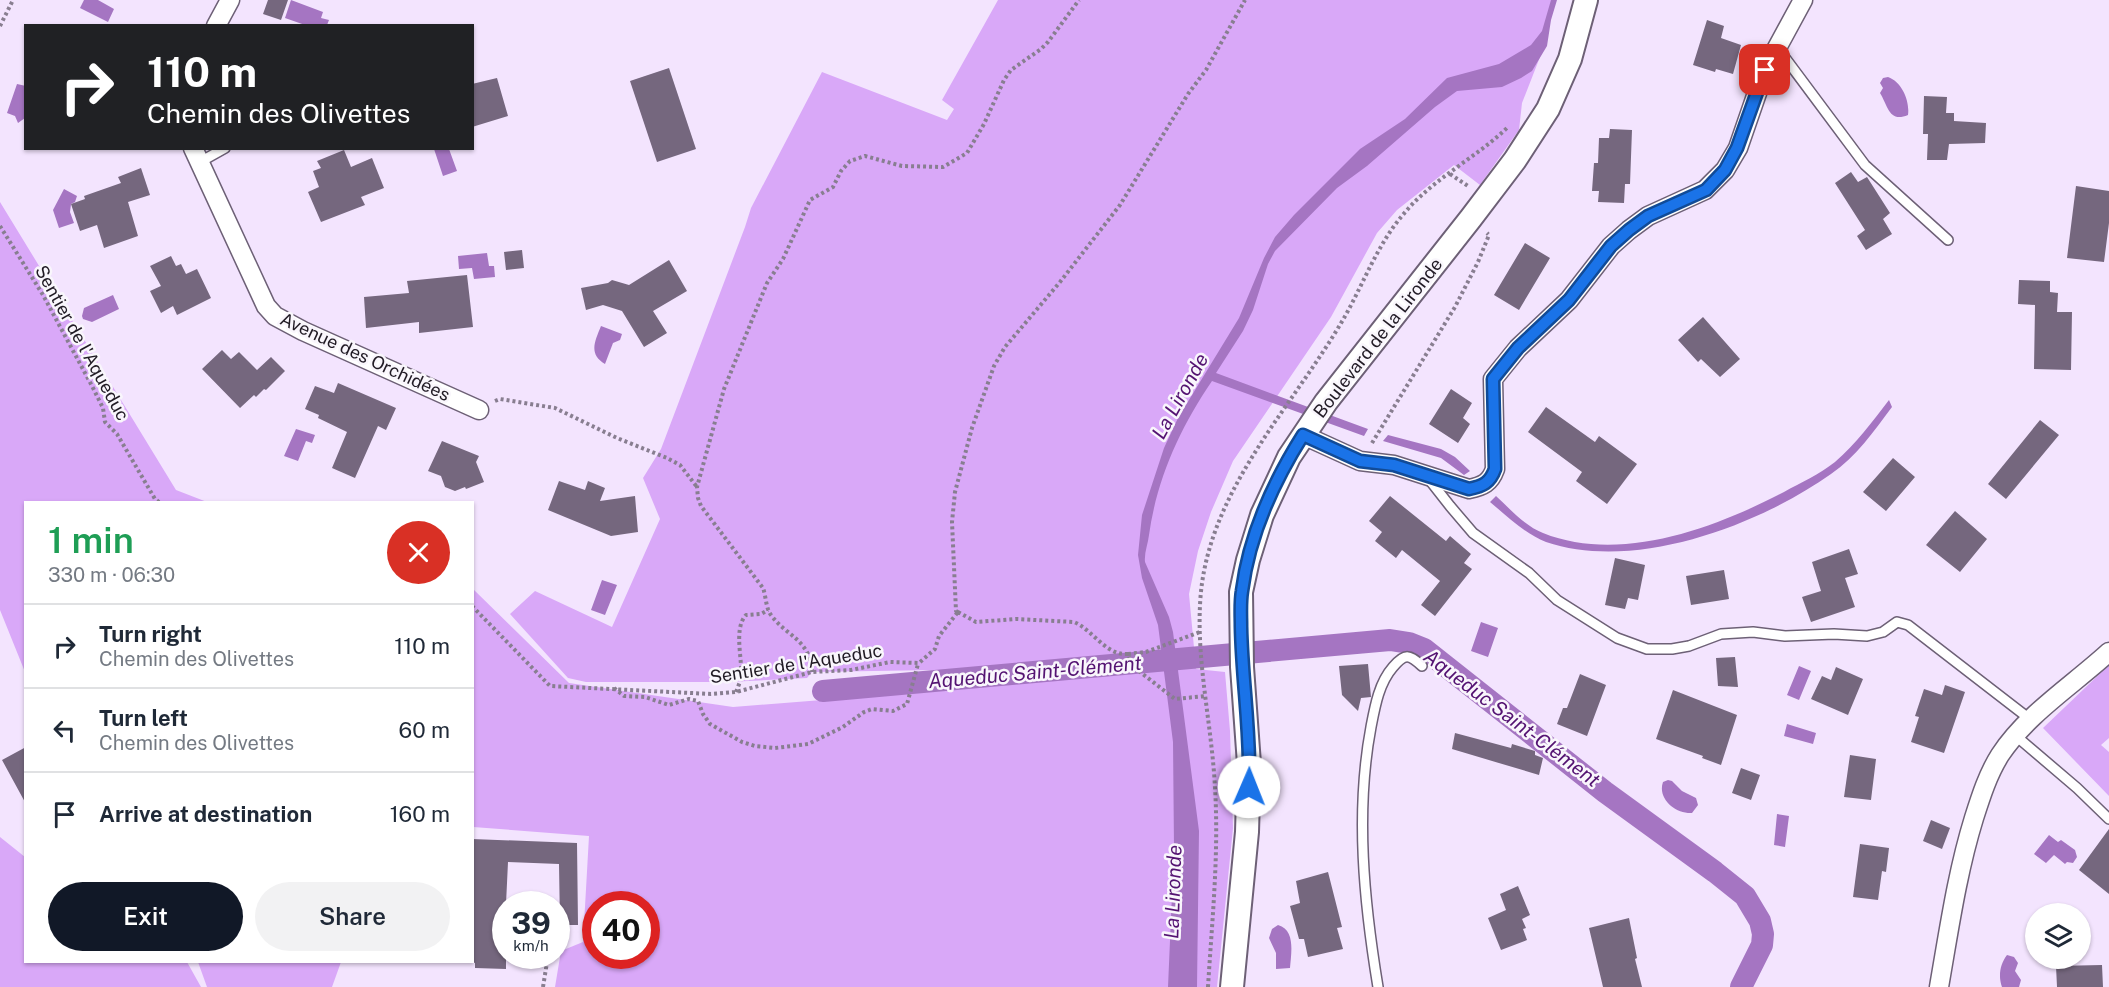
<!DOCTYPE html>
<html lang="en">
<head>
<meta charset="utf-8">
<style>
	:root { --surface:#fff; --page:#f2f2f3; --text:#1f2937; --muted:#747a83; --line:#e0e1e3; --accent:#111827 }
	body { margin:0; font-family:"Public Sans",sans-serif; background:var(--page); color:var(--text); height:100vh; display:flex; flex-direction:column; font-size:22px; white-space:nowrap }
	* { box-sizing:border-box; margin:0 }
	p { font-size:20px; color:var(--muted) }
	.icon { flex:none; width:33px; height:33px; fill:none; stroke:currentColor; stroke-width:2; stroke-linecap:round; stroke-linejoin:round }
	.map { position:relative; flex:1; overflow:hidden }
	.panel { position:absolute; left:24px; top:501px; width:450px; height:462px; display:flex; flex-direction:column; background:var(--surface); border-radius:0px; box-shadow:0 2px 4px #0004 }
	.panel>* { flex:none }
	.top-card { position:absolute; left:24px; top:24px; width:450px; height:126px; border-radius:0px; box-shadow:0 2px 4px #0004; background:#202124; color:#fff; overflow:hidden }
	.buttons { position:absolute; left:2025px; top:903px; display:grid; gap:12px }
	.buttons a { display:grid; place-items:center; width:66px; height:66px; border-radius:50%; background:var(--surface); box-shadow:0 2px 4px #0004; font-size:30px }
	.speed { position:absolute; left:492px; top:891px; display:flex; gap:12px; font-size:30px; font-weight:700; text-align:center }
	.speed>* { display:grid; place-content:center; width:78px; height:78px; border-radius:50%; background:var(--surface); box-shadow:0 2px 4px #0004; line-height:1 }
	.speed small { font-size:15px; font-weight:400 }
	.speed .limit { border:9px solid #d22; background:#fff; color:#111 }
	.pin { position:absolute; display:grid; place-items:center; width:51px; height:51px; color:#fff; margin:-26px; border-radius:12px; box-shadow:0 3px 9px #0006 }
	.me { position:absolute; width:66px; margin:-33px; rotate:1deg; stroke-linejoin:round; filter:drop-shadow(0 0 4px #0008) }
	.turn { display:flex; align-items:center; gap:21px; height:126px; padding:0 24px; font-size:27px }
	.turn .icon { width:78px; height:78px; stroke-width:2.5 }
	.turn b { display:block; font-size:42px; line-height:51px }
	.round { display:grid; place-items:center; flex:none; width:63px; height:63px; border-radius:32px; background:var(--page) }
	.head { display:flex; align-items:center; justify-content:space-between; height:102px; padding:0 24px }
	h1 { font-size:36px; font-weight:600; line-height:45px; color:#1e9e55 }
	.primary-button { display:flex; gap:12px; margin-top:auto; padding:12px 24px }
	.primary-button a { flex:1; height:69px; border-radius:36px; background:var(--accent); color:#fff; font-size:24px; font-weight:600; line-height:69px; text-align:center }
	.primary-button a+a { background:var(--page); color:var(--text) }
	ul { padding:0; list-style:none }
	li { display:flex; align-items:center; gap:18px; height:84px; padding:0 24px; border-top:2px solid var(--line) }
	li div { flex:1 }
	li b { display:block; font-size:22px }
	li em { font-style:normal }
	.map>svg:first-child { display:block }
	.green { fill:#d9a8f8; fill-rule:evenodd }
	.water { fill:#a575c2 }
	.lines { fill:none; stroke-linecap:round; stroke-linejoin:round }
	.canal { stroke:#a575c2; stroke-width:22 }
	.building { fill:#75677e }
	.service-casing { stroke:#6d6076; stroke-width:12 }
	.minor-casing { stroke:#6d6076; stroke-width:21 }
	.tertiary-casing { stroke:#6d6076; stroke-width:26 }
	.path { stroke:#887e90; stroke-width:4; stroke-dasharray:3 3; stroke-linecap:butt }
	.service { stroke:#fff; stroke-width:9 }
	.minor { stroke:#fff; stroke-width:18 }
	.tertiary { stroke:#fff; stroke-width:22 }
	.route-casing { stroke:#114b97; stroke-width:15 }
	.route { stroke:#1a73e8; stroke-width:10 }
	.labels { text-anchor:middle; stroke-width:5; stroke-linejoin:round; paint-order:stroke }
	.street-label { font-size:18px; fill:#211b25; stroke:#f9f6fc }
	.water-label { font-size:20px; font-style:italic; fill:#541372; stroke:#f9f6fc }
</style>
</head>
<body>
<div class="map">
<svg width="2109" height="987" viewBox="0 0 2109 987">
	<rect width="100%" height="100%" fill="#f3e4fe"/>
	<path class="green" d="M998,0H1554L1547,39L1522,103L1519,130L1480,185L1454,165L1397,210L1377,233L1331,317L1233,461L1211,512L1198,551L1189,594L1196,669L1225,672L1230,731L1233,828L1217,987H555L561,951L583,942L589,836L473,827L472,588L569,683L733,707L936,691L935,670L812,672L807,678L728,682H586L568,678L510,614L535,591L612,627L660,519L643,478L661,449L745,227L751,208L822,72L947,120L954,109L942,100ZM596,904H646V956H596Z
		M0,202L176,490L207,502H26L25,672L0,610Z
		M2109,665V738L2101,745L2109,752V796L2043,728Z
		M0,837L25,857L26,962H187L201,987H0Z
		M198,962H341L332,987H207Z"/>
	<path class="water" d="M84,0H98L114,9L108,22L80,8Z
		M291,0L323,12L321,18L329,20L327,25H305L285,18Z
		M1551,0H1557L1551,20L1547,46L1532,71L1521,78L1502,87L1457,91L1435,107L1367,166L1337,188L1275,251L1268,264L1253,310L1243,331L1216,373L1368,429L1364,436L1212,381C1180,428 1157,478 1149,535C1148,544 1144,553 1145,562L1169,617L1173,632L1199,831L1197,987H1168L1174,848L1173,742L1158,625L1142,578L1138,555L1142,515L1164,448L1178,418L1239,318L1264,258L1275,237L1294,215L1360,149L1405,119L1447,78L1499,64L1531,45L1542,31Z
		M1888,77C1902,82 1910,101 1908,115C1889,123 1888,106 1880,93L1883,88L1880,83L1883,78Z
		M17,84L26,86L25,118L18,123L15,116L7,113Z
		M434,149H449L457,171L443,176Z
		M64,189L77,196L75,202L71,204L70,212L74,223L59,228L53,210Z
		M487,253L489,266H494L495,277L474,279L472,268L459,269L458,256Z
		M113,295L119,309L92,322L83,319L82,316L84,308Z
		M601,326L622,334L620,340L613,343L605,364C588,354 595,341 601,326Z
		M1889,400L1892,407C1874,431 1856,457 1831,474C1757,526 1635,572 1546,542C1525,534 1507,516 1490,502L1496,496C1510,509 1525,526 1543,533C1620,564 1715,528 1784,492C1800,483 1820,474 1835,462C1856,444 1872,422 1889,400Z
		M296,429L315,435L312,443L306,441L298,461L284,456Z
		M1388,435L1441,449L1455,457L1470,471L1464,475L1441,458L1383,441Z
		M602,580L617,585L605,615L591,610Z
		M1481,622L1498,628L1488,657L1471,651Z
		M1799,666L1811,671L1799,700L1787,695Z
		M1787,724L1816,733L1813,744L1784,736Z
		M1668,780L1672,781L1682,791L1696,798L1698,805L1692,813C1676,814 1657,799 1663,782Z
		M1777,814L1789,816L1785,847L1774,845Z
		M2049,835L2058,842L2061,840L2075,850L2077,857L2073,863L2067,862L2065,864L2054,855L2046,863L2034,854Z
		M1278,925C1296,930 1291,954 1290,968L1276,969V953L1269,938L1272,929Z
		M2007,955L2014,957L2018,963L2015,971L2021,980L2019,987H2002C1998,976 2000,964 2007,955Z"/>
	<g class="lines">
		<path class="canal" d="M823,691L1390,640L1409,643L1424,649L1605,792L1715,872L1745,896L1760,921L1763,934L1762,945L1741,987"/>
	</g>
	<path class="building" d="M268,0H288L281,20L263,14Z
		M1707,20L1724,26L1721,38L1741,45L1733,74L1716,69L1715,72L1693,65Z
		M669,68L696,149L657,162L630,81Z
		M497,78L508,116L472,127V84Z
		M1924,96L1947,97L1946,113H1954V121L1986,123L1985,143L1949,144L1947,160H1927L1928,134H1923Z
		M1610,129L1632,130L1630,184H1625L1624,203L1598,202L1599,191H1592L1594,163H1598L1599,138H1609Z
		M344,150L351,167L372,158L384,188L361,197L365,205L321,222L308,192L319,187L313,171L321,168L317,161Z
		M141,168L150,195L128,202L138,236L104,248L97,225L80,231L71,204L85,199L84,196L121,183L118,177Z
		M1851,172L1858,182L1867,177L1890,213L1883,219L1892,234L1866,250L1857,236L1865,230L1835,183Z
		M2076,186L2109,191V223L2104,262L2067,258Z
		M1525,243L1550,258L1519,310L1494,295Z
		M522,250L524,268L506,270L504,252Z
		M171,256L176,266L181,264L186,274L197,269L211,298L177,315L173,306L161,313L150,291L161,286L150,266Z
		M669,260L687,291L653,311L667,333L644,347L622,311L603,305L586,310L581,288L608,283L612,280L629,285Z
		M467,275L473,327L419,333V322L366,328L364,297L409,293L407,281Z
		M2019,280L2050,281V292L2058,293L2057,312H2072L2071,370L2034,369L2035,305L2018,304Z
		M1703,317L1740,359L1720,377L1701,359L1698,362L1678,340Z
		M222,350L231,359L239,352L257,370L271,357L285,371L266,390L264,389L256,397L254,395L240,408L202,369Z
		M338,383L396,408L386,430L378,426L355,478L332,468L347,432L318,418L319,415L305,409L315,386L334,393Z
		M1451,389L1472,403L1463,418L1470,424L1458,443L1429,424Z
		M1546,407L1595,442L1599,436L1637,464L1607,504L1576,481L1582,472L1528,432Z
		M2040,420L2059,435L2006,499L1988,484Z
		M442,441L479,456L476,462L484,482L466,489L465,487L455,491L445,487L441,476L428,471Z
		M1893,458L1915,477L1886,511L1863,492Z
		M559,481L585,490L588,481L605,488L600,501L635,496L638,532L611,536L548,510Z
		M1390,496L1446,541L1450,536L1471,554L1464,563L1472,569L1435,616L1421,605L1440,581L1402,550L1396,558L1375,541L1382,532L1369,521Z
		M1955,511L1987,539L1960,572L1926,545Z
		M1849,549L1858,574L1845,578L1855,607L1811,622L1802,597L1821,591L1812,562Z
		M1615,558L1645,565L1638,600L1628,598L1625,609L1605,605Z
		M1724,570L1729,599L1691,605L1686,576Z
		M1735,657L1738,687L1718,686L1716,658Z
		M1368,664L1371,697L1361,698L1358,711L1342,695L1339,666Z
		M1836,667L1863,679L1848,715L1811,699L1822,676L1831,680Z
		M1580,674L1606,685L1587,736L1557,724L1563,708H1567Z
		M1945,685L1965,692L1944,753L1911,742L1919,717L1915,716L1924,689L1942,695Z
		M1673,690L1737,715L1721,765L1702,758L1703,756L1656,739Z
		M1455,733L1511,748L1512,744L1535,751V755L1543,758L1539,775L1452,749Z
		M26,747V804L2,760Z
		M1850,755L1876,759L1871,800L1844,797Z
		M1741,768L1760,775L1751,800L1732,793Z
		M1931,820L1950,828L1942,849L1923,841Z
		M2109,829V894L2079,870Z
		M472,839L577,843L578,925H560L559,864L508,862L506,904V969L475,968V963L472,962Z
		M1860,844L1889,848L1886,872L1882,871L1878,900L1853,897Z
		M1328,872L1342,927L1337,928L1343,949L1308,957L1304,939H1299L1290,906L1300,903L1296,881Z
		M1518,886L1530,915L1522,919L1526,928L1523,929L1527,940L1501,950L1488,918L1506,910L1500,894Z
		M1629,918L1637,958L1635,959L1642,987H1603L1589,928Z
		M2102,965L2103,987H2057L2056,966Z"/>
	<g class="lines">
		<g class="service-casing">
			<path id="service" d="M1777,47L1865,165L1948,240
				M200,162L225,148
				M1428,478L1450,506L1473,533L1529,573L1557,600L1617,638L1647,649H1672L1689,646L1721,634L1753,632L1785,636L1834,634L1867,636L1883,632L1897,622L1908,625L2031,720
				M2016,736L2077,788L2109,819
				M1378,987C1364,902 1355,812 1371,727C1375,706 1379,683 1393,667C1405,653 1409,654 1422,666"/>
		</g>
		<g class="minor-casing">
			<path id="minor" d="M216,26L230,0
				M193,148L266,306L275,316L303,331L479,410
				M1303,435L1360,461L1394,465L1469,489C1483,486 1490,483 1495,469L1493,379L1518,348L1569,300L1611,246L1629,230L1648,216L1705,190L1725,170L1738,148L1765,70L1803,0
				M1939,987C1949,930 1957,873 1974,818C1981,796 1988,774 2000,755C2027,714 2073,685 2109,652"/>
		</g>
		<g class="tertiary-casing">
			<path id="tertiary" d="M1232,987L1247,832L1249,764L1242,667L1241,592L1248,560L1262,515L1289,457L1326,402L1471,218L1515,160L1548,109L1570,59L1586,0"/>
		</g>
		<path class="path" d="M0,26L13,0
			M1450,174L1468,186
			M0,226L43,295L92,386L103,408L105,422L117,434L155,499L159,502
			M495,401L500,399L555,408L617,438L667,458L680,465L697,487
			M1372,443L1455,307L1478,262L1489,235L1487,233
			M472,606L550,686L711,694L736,692L812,672L851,670L890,662L919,663L935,649L939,636L958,612
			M958,612L956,611L952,522L955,492L972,428L994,366L1005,347L1060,282L1120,205L1188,94L1206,70L1245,0
			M958,612L976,622L1016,619L1074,622C1093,630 1106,656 1128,654L1131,665L1175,699L1206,696
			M1128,654L1146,652L1200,632
			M812,672C810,639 787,637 771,615C766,609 766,596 763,588L701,506L698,498L697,487L724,389L767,283L783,259L810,200L833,187L841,171L850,161L865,156L902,166L943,167L967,153L984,124L1004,80L1011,70L1041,49L1048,42L1079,0
			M614,688L624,696L645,697L669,705L689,699L698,701L703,714L710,724L742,742L755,746L775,748L808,744L843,727L864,712L872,709L893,711L907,704L918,664
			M736,692C738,687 740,682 741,678C743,660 733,629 746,615L761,614L768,610
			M543,987L548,956
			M1208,987C1212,921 1219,854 1215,788C1212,727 1197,666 1200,605C1205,493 1291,410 1344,318C1365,281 1378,242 1407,210C1436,177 1477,157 1508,127"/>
		<use href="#service" class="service"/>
		<use href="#minor" class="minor"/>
		<use href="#tertiary" class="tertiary"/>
	</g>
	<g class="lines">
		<g class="route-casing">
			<path id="route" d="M1249,787C1251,733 1242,681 1241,627C1241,615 1240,603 1242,591C1249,536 1274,481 1303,435L1360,461L1394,465L1469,489C1483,486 1490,483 1495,469L1493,379L1518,348L1569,300L1611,246L1629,230L1648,216L1706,190L1725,170L1737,148L1765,70"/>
		</g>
		<use href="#route" class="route"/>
	</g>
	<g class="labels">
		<g class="street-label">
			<text transform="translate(1378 338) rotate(-52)" y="6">Boulevard de la Lironde</text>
			<text transform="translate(82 343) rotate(61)" y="6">Sentier de l'Aqueduc</text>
			<text transform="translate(365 357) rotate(25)" y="6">Avenue des Orchidées</text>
			<text transform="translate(796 664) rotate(-9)" y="6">Sentier de l'Aqueduc</text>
		</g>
		<g class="water-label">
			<text transform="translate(1180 396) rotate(-61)" y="7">La Lironde</text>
			<text transform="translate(1035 672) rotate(-5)" y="7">Aqueduc Saint-Clément</text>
			<text transform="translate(1512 718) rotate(37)" y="7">Aqueduc Saint-Clément</text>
			<text transform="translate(1173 892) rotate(-88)" y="7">La Lironde</text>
		</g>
	</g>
</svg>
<div class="buttons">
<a><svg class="icon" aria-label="layers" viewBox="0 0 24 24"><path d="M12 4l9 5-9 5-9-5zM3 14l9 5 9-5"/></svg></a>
</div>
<div class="speed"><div>39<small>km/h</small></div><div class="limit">40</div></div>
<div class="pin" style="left:1765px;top:70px;background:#d93025"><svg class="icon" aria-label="arrive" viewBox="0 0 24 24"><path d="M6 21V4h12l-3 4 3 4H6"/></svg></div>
<svg class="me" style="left:1249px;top:787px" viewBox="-20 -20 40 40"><circle r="19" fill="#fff"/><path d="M0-13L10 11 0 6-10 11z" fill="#1a73e8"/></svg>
<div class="top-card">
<div class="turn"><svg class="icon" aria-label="right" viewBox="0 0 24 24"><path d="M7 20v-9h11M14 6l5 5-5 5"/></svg><div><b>110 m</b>Chemin des Olivettes</div></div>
</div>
<section class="panel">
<div class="head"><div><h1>1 min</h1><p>330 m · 06:30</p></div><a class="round" style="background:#d93025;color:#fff"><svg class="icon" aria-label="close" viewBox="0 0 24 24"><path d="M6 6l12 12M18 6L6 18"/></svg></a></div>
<ul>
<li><svg class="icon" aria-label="right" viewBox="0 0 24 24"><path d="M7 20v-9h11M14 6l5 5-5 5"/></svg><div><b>Turn right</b><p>Chemin des Olivettes</p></div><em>110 m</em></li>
<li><svg class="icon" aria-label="left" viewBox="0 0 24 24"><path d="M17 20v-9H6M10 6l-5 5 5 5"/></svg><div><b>Turn left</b><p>Chemin des Olivettes</p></div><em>60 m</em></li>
<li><svg class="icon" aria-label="arrive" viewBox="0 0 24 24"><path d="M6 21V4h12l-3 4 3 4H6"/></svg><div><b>Arrive at destination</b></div><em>160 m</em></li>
</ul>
<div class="primary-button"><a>Exit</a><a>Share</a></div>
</section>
</div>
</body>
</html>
